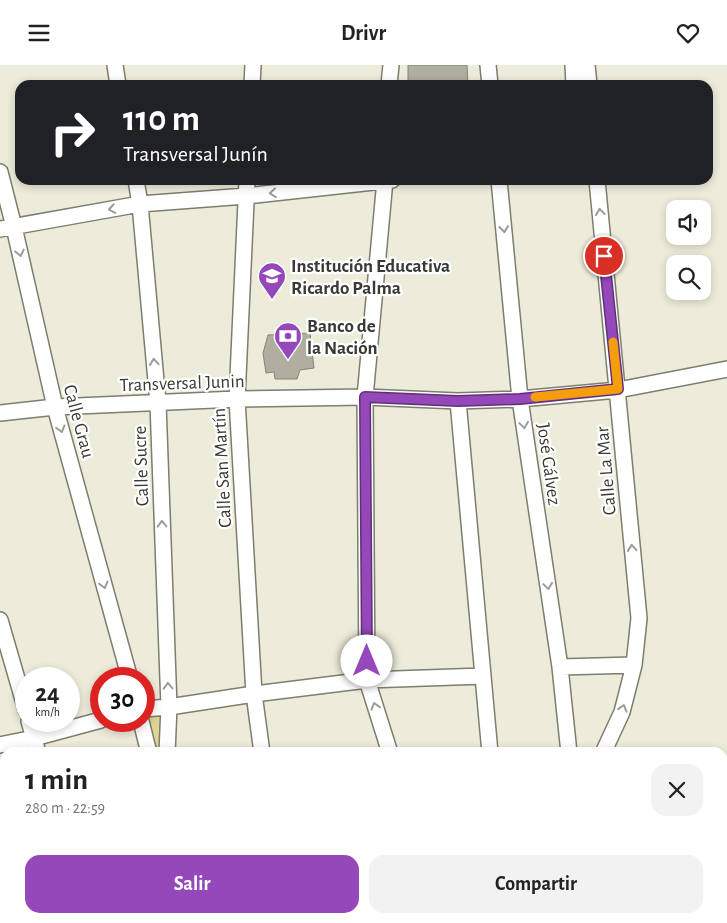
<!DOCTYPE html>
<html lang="es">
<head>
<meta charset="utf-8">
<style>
	:root { --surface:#fff; --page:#f2f2f2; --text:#222; --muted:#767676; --accent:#9448b9 }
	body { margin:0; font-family:"Alegreya Sans",sans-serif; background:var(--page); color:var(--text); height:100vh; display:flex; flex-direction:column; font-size:19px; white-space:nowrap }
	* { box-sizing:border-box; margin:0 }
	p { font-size:16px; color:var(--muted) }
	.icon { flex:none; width:28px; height:28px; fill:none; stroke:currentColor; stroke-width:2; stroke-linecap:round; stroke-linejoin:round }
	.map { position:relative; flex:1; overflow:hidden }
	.sheet { position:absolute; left:0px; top:682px; width:728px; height:176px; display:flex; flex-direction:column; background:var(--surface); border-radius:15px 15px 0 0; box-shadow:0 2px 8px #0003 }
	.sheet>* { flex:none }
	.top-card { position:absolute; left:15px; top:15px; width:698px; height:105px; border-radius:15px; box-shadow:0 2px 8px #0003; background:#202124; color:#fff; overflow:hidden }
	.tools { position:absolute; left:666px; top:135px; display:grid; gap:10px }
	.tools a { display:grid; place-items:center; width:45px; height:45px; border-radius:10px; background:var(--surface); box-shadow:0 2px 8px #0003; font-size:25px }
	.speed { position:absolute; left:15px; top:602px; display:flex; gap:10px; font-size:25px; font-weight:700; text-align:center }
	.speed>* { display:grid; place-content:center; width:65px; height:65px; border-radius:50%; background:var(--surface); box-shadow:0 2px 8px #0003; line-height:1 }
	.speed small { font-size:12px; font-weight:400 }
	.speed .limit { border:8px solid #d22; background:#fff; color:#111 }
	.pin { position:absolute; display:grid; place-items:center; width:42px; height:42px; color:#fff; margin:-21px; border:2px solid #fff; border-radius:50%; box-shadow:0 1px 5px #0007 }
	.me { position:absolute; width:55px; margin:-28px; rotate:0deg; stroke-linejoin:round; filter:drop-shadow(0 0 4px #0008) }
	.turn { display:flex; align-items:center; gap:18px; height:105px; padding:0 25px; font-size:22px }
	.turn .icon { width:65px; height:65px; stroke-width:2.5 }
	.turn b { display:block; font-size:35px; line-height:42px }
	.round { display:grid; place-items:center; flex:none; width:52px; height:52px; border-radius:15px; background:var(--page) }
	.summary { display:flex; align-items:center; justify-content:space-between; height:85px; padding:0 25px }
	h1 { font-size:30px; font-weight:700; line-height:38px }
	.primary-button { display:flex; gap:10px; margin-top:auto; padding:10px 25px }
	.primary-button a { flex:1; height:58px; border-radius:15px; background:var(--accent); color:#fff; font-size:20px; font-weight:700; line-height:58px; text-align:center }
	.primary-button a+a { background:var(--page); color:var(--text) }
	header { display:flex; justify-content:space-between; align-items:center; height:65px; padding:0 25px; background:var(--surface); font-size:22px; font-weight:700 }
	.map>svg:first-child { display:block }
	.built { fill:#e2e0c8 }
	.green { fill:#ddd693 }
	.building { fill:#b0ae9f; stroke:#868475 }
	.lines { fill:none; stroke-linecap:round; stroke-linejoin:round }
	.minor-casing { stroke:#7e7d6e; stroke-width:18 }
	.minor { stroke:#fff; stroke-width:15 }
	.oneway { stroke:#9c9c99 }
	.route-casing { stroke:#602f78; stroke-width:12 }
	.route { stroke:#9448b9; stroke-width:9 }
	.slow { stroke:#f59e0b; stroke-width:9 }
	.labels { text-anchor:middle; stroke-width:4.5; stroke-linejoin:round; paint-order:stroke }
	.poi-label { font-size:19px; font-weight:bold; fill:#3a3933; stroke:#fff; text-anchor:start }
	.street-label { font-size:19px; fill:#3a3933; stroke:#fff }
</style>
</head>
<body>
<header><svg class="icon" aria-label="menu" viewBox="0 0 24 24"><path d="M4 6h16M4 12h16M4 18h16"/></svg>Drivr<svg class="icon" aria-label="heart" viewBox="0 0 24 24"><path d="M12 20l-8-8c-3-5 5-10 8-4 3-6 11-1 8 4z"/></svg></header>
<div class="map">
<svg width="727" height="858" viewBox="0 0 727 858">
	<rect width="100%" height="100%" fill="#edecdb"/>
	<path class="built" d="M5,695V786L0,787V696Z"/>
	<path class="green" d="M153,649L161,650L163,656V687H155L146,654Z"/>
	<path class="building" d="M408,0H467L468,20H408Z
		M310,268L314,303L300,305L297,314H275L274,307L266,308L263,288L268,270Z"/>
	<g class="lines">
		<g class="minor-casing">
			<path id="minor" d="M115,0L118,20
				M488,0L490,20
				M573,0L574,20
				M587,0L589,20
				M252,20L253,0
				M389,20L391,0
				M0,107L14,162L55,342L130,614
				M136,115L140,139L158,338L169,642L167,688
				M247,115L237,334L254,629L262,688
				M385,115L365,332L367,615L390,688
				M499,115L520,334L560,602L569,688
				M597,115L639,553L634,600L622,647L603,688
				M0,164L140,139L246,131L392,115
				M458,336L490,688
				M0,348L55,342L237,334L365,332L458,336L520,334L618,325L727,304
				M0,555L26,645
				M560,602L634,600
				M144,644L169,642L254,629L367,615L483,611
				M29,656L38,688
				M141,656L149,688
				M0,680L34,673L101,655
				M82,854L83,858
				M190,854L191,858
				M285,854L286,858
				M444,854L445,858
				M524,854L525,858
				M599,854L600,858
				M30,858L50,854"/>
		</g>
		<use href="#minor" class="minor"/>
	</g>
	<defs><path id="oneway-chevron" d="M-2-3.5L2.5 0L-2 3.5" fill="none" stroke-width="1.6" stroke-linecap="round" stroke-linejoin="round" transform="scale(1.25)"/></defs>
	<g class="oneway">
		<use href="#oneway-chevron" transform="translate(273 128) rotate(174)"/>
		<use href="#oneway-chevron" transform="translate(112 144) rotate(170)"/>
		<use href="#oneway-chevron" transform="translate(600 147) rotate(-96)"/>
		<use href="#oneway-chevron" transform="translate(504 164) rotate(84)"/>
		<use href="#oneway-chevron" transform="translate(20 188) rotate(77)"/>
		<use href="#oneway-chevron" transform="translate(154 297) rotate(-95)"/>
		<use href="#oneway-chevron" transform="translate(524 360) rotate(82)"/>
		<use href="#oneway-chevron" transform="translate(61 364) rotate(75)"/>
		<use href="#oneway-chevron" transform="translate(162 459) rotate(-92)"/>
		<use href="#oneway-chevron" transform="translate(632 483) rotate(-95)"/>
		<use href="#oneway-chevron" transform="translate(104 520) rotate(75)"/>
		<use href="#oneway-chevron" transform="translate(548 521) rotate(82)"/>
		<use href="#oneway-chevron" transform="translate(168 621) rotate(-92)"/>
		<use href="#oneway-chevron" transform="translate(375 641) rotate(-107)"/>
		<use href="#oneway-chevron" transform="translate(623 643) rotate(-73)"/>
	</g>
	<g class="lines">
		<g class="route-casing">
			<path id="route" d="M367,596L365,332L458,336L520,334L618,324L604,191"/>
		</g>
		<use href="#route" class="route"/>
		<path class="slow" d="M535,332L618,324L613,277"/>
	</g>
	<defs>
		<g id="school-pin" transform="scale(1.4375)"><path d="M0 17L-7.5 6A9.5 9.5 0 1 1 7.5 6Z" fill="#9448b9" stroke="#fff"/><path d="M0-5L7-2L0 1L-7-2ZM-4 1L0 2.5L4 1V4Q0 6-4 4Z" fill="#fff"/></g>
		<g id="bank-pin" transform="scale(1.4375)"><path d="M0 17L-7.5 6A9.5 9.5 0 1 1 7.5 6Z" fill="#9448b9" stroke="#fff"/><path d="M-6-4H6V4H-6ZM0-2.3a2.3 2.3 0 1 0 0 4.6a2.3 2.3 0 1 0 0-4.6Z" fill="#fff"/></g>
	</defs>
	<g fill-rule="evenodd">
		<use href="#school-pin" x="272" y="211"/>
		<use href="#bank-pin" x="288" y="271"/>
	</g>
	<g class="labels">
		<g class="poi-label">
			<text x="291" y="207">Institución Educativa<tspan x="291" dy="22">Ricardo Palma</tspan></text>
			<text x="307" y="267">Banco de<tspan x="307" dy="22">la Nación</tspan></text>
		</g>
		<g class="street-label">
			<text transform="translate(182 317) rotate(-2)" y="7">Transversal Junin</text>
			<text transform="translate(80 356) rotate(75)" y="7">Calle Grau</text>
			<text transform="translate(550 399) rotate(82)" y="7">José Gálvez</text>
			<text transform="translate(140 401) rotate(-92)" y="7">Calle Sucre</text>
			<text transform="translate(221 403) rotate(-93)" y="7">Calle San Martín</text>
			<text transform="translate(605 406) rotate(-95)" y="7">Calle La Mar</text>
		</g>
	</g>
</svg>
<div class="tools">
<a><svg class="icon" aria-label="sound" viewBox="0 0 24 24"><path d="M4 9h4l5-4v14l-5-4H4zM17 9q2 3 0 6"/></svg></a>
<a><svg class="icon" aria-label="search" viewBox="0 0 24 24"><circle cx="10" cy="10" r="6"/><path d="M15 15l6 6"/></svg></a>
</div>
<div class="speed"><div>24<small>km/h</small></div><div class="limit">30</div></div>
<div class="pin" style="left:604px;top:191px;background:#d93025"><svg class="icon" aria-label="arrive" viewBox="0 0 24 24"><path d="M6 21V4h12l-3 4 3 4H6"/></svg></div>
<svg class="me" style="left:367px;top:596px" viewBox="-20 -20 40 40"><circle r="19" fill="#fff"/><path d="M0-13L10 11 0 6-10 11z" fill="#9448b9"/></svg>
<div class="top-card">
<div class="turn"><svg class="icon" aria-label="right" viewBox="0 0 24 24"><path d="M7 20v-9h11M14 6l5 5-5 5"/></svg><div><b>110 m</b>Transversal Junín</div></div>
</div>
<section class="sheet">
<div class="summary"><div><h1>1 min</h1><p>280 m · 22:59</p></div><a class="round"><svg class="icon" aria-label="close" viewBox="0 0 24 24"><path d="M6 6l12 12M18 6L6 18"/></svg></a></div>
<div class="primary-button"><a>Salir</a><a>Compartir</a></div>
</section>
</div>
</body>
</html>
